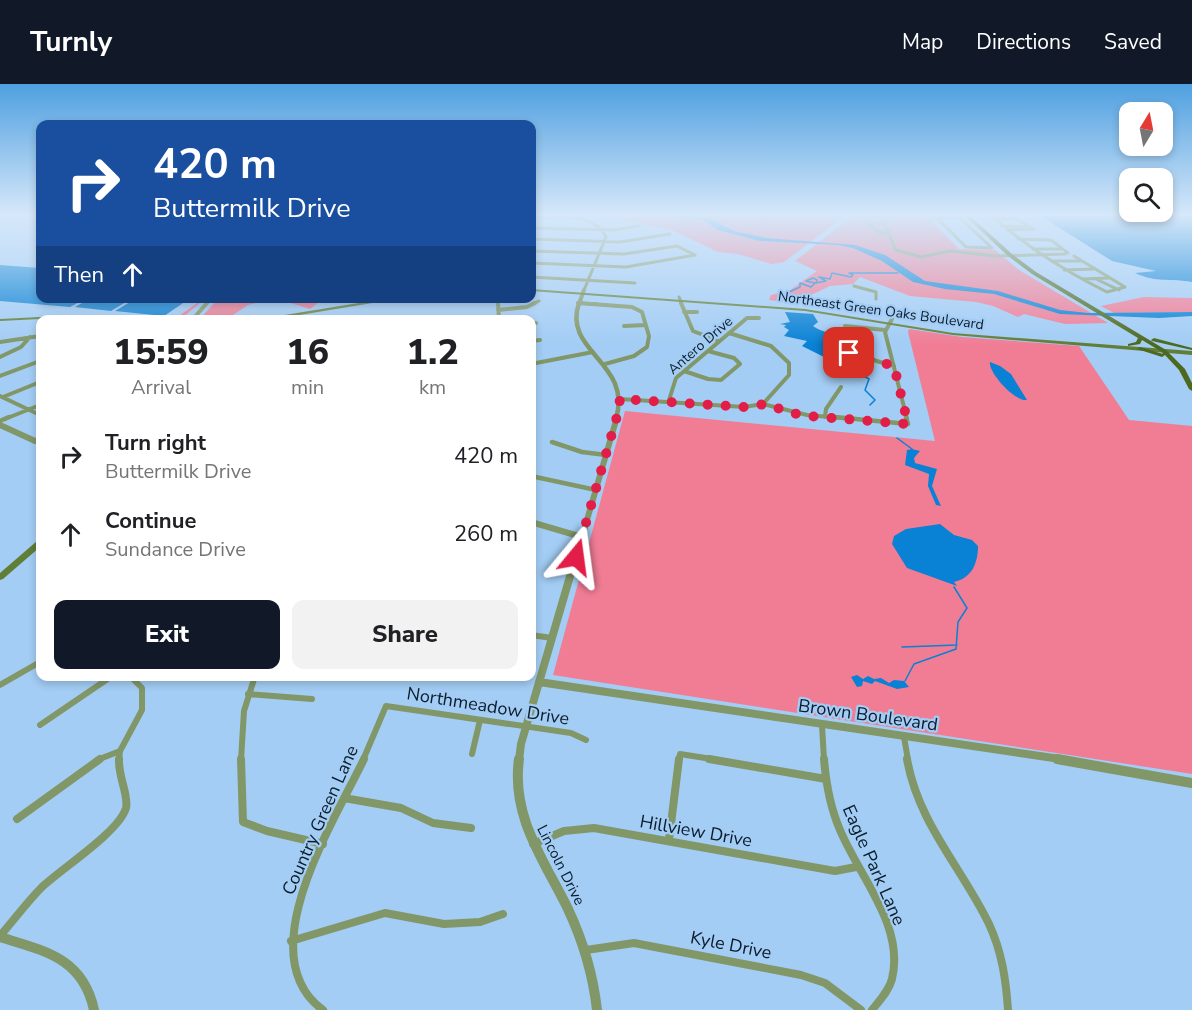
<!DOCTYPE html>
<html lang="en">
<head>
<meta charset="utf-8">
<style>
	:root { --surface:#fff; --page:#f2f2f2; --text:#202124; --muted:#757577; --accent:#111827 }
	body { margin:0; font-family:"Nunito Sans",sans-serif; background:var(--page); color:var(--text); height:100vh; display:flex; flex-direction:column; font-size:22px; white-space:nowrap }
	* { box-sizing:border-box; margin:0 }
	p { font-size:20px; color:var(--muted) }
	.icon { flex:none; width:33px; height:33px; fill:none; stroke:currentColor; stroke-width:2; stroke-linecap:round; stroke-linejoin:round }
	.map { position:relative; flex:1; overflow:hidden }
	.side { position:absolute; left:36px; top:231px; width:500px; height:366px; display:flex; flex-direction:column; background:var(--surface); border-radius:12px; box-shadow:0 3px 9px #0003 }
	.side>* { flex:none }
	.top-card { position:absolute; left:36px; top:36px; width:500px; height:183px; border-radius:12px; box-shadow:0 3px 9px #0003; background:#1a4fa0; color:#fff; overflow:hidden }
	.needle { width:39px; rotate:10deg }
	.buttons { position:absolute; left:1119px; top:18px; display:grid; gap:12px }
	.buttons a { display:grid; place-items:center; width:54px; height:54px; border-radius:12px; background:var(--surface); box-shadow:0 3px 9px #0003; font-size:30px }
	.pin { position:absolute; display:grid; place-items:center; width:51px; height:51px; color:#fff; margin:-26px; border-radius:12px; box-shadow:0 3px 9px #0006 }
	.me { position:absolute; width:66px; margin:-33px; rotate:16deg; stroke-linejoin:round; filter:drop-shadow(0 0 4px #0008) }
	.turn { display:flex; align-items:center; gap:21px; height:126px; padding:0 18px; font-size:27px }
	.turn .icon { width:78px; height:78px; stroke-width:2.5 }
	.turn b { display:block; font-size:42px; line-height:51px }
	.then { display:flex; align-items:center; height:57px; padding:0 18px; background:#0003; gap:12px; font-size:22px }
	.eta { display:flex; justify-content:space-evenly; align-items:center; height:102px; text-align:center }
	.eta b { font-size:36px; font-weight:800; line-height:42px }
	.action { display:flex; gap:12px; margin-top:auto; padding:12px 18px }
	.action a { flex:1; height:69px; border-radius:12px; background:var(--accent); color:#fff; font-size:24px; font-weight:800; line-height:69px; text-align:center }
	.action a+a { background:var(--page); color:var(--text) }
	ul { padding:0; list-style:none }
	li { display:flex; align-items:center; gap:18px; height:78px; padding:0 18px }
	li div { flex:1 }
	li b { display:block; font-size:22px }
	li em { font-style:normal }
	header { display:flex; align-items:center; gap:36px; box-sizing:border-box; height:84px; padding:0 30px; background:var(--accent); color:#fff }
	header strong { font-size:28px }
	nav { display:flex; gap:33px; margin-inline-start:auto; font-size:21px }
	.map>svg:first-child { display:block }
	.green { fill:#f17d95 }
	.water { fill:#0981d4 }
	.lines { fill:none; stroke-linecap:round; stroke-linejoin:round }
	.stream { stroke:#0981d4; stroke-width:1.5 }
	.minor-far4 { stroke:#819768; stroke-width:3 }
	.minor-far3 { stroke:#819768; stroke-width:4 }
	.minor-far2 { stroke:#819768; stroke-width:4.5 }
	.minor-far1 { stroke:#819768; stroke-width:6 }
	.minor { stroke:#819768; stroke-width:8 }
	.tertiary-far4 { stroke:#819768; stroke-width:4 }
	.tertiary-far3 { stroke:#819768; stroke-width:4.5 }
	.tertiary-far2 { stroke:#819768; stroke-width:6 }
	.tertiary-far1 { stroke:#819768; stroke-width:8 }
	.tertiary { stroke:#819768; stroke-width:10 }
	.secondary { fill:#607e35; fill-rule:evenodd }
	.primary { fill:#4c691f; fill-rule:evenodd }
	.route { stroke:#e11d48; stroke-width:10; stroke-dasharray:0 18 }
	.labels { text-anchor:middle; stroke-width:4.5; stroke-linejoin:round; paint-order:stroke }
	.far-street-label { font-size:14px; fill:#0c1c2b; stroke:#a3cdf5 }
	.street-label { font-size:15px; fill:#0c1c2b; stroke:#a3cdf5 }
	.near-street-label { font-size:18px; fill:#0c1c2b; stroke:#a3cdf5 }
</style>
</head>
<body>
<header>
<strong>Turnly</strong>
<nav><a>Map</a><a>Directions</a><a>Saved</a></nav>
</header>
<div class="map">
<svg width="1192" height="926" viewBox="0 0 1192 926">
	<rect width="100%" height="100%" fill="#a3cdf5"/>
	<path class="green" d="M599,131H846L784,178L772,180L738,170L718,168L672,146Z
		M854,131H925L959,165L995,166L1019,186L1108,239L1065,240L1024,230L1018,233L993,222L976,218L910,212L860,193L853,200L830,202L794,219L769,216L771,211L790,206L817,187L795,177Z
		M1144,213L1192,214V228L1114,229L1101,222Z
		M203,215H323L310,225L281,216L265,217L248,221L227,235H200L216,217H202L181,235L173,236Z
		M909,245L962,253L1079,262L1129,336L1192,342V690L553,591L625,327L935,357L908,248Z"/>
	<path class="water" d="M673,131L710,134L734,147L766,154L855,161L885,171L925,197L998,207L1060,226L1088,229L1192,228V232L1159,234L1060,230L994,210L945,205L913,198L882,177L853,164L838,161L760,157L718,146L703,136Z
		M1039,131H1192V198C1171,194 1156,199 1135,189L1156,187L1112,177Z
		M0,181L40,184V214L85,215L70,223L0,217Z
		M89,215V214L131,215L111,227L75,223Z
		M135,215V214L189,215L164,232L115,227Z
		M785,228L813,230L818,238L813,242C829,254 848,245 864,256L829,253V266L846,276V283L836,280L831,288L826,289L829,280L826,274L802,262L807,257L784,252L789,246L784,243L786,241L780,240L790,238Z
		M990,278L1000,282L1011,290L1027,316C1015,318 988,288 990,278Z
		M912,365L920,367L914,374L915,379L937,385L932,402L941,422L936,421L928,402L929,390L905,381L907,366Z
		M940,440L954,451L972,456L978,462C978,479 972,494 954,498L957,502L907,484L892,460L894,452L906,445Z
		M857,591L863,595L868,592L874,595L881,594L889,599L894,596L904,597L909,603L897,605L875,597L872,600L863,597L862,602L857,603L851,593Z"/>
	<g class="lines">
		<path class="stream" d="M788,214L787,209L800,203V199L811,203L815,199L806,197L813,194L817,196L816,199L826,197L819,193L830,195L832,189L851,193L853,191L849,189H898
			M845,282L869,295L865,306L875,316L870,321
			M897,354L912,365
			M902,563L957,561
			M905,597L914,580L956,565L958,538L967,524L954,503"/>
		<path class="minor-far4" d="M934,131L966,163L992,164L960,134H939
			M991,131C1026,163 1065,187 1107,208L1125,203L1074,172
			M531,134C556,134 593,127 606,153L584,206
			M994,134L1013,135
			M867,139L885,140L889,150L879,148Z
			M1002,142L1030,143
			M531,144L614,146L639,142
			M1007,146L1034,145L1010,131
			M889,150L896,166L921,173L950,167L995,172L1065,170
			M531,155L620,158L670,150
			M1018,155L1051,156L1068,169
			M1033,165H1063
			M531,167L624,170L677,162L695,171
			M1051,177H1080
			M531,179L626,183L695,171
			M1064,186L1094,185
			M531,193L635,199
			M1083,195L1109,194
			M1096,195L1119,206
			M854,202L876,208V215
			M679,213L682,220
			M498,217V220
			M578,219L598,220
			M206,220L212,214
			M532,220L539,217"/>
		<path class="minor-far3" d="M498,219L499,236
			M578,219L632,223L642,228L649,252L647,263L634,272L605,280
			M681,219L693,247L719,257
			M498,226L527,223L535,219
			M684,228H697
			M892,235L885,248L907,335
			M192,236L207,219
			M531,240L536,239
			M624,242L645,241
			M845,242L885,246
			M531,257L540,256
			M0,258L40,252
			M849,269L894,282
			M0,273L21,263L30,253
			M531,280L593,268
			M684,287L708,295L721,296L740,280L734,274L708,267
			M0,292L40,277
			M0,312L40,331
			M3,313L40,298
			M620,315L744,323L763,320L789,291V279L771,262L729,249
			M669,316L676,294L747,234H759
			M763,320L807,331L852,335
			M825,333L826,325L841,303
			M5,335L40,321"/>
		<path class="minor-far2" d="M835,333L908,340L906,333
			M0,337L9,333
			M552,358L582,368L606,371
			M531,392L596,406"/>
		<path class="minor-far1" d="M531,551L552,554
			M0,601L40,578
			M248,610L312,615
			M40,641L112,592
			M822,641L824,676
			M904,653L908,676
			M472,670L480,636
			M97,676L120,667
			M119,676L120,667L142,626V604L130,592
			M241,676L244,627L255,592
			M363,676L386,622L571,649L586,656
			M679,676L680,670L718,676"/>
		<path class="minor" d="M241,675L243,738L267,747L323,760
			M709,675L826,695
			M824,675C826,700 830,723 840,746C859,792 905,842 892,895C889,907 879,917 872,926
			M907,675C918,739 962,784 989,840C1002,868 1006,896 1008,926
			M344,714L401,724L433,739L471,744
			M17,735L100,675
			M669,756L679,675
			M533,760L564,747L594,744L835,787L856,783
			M0,852C14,836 27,818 42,803C62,784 119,748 126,724C129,711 118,693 119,675
			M291,857L385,829L444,840L480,838L503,830
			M586,866L634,859L801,891L825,899L861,926
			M323,926C248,871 334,738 364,675"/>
		<path class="tertiary-far4" d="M579,220L584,206"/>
		<path class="tertiary-far3" d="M579,219C562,268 633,278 616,335"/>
		<path class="tertiary-far2" d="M0,341L35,357
			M531,438L582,453
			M573,484L617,333"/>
		<path class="tertiary-far1" d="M539,598L1067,676
			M519,676L521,660L573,482"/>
		<path class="tertiary" d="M519,675C511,733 544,776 568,825C583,857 593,890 597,926
			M1057,675L1192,699
			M0,853C45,867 83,874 94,926"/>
		<path class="secondary" d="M531,205L805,225L953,249L1192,267V271L953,251L805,227L531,207Z
			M389,214H403L269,236H254Z
			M410,214H424L397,219L395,218Z
			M60,232L96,236L60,234L0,237V235Z
			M37,457H40V463L3,495L0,496V489Z"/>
		<path class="primary" d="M964,131H969L1012,170L1036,188L1166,266L1185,285L1192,299V307L1189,305L1179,286L1165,271L1162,273L1137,265L1140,263L1163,270L1162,268L1142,256L1140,260L1128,262V260L1136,258L1138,254L1032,190L1008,172Z
			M1154,254L1192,264V266L1152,257L1151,256Z"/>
	</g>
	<linearGradient id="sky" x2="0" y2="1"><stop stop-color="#4fa0e0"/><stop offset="0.5" stop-color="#d6e8fa"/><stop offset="1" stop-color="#d6e8fa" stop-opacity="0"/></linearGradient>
	<rect width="1192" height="261" fill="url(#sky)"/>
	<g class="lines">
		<path class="route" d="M576,473L618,329L620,315L744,323L766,320L788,328L807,332L908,340L894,282L849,269"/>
	</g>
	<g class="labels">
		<g class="far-street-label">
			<text transform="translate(881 226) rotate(8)" y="5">Northeast Green Oaks Boulevard</text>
			<text transform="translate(700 261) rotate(-41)" y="5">Antero Drive</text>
		</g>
		<g class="street-label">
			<text transform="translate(561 781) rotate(63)" y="5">Lincoln Drive</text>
		</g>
		<g class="near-street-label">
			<text transform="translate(488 622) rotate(9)" y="6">Northmeadow Drive</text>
			<text transform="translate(868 631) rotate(8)" y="6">Brown Boulevard</text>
			<text transform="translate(320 736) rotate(-66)" y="6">Country Green Lane</text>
			<text transform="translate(696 747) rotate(10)" y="6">Hillview Drive</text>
			<text transform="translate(874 781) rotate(66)" y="6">Eagle Park Lane</text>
			<text transform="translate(731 861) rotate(11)" y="6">Kyle Drive</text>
		</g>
	</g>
</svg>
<div class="buttons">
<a><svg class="needle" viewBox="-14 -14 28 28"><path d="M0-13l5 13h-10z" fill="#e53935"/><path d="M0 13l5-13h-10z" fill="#757577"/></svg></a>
<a><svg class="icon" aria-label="search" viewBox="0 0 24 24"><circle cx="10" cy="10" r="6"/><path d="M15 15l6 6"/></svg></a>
</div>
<div class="pin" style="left:849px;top:269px;background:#d93025"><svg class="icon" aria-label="arrive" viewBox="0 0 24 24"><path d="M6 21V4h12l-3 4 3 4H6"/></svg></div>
<svg class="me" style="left:576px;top:473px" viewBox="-20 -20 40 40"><path d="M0-17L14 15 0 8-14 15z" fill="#e11d48" stroke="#fff" stroke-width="4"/></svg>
<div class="top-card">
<div class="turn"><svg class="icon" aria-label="right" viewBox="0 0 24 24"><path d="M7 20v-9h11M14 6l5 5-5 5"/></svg><div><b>420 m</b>Buttermilk Drive</div></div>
<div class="then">Then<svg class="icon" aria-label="ahead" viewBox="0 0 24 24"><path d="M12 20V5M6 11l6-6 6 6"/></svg></div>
</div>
<section class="side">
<div class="eta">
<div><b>15:59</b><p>Arrival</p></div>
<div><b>16</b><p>min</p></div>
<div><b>1.2</b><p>km</p></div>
</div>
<ul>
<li><svg class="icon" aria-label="right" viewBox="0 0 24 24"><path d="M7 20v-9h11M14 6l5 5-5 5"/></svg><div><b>Turn right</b><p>Buttermilk Drive</p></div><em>420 m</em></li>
<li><svg class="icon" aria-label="ahead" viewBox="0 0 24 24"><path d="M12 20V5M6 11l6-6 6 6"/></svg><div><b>Continue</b><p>Sundance Drive</p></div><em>260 m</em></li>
</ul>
<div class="action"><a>Exit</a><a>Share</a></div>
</section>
</div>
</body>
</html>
